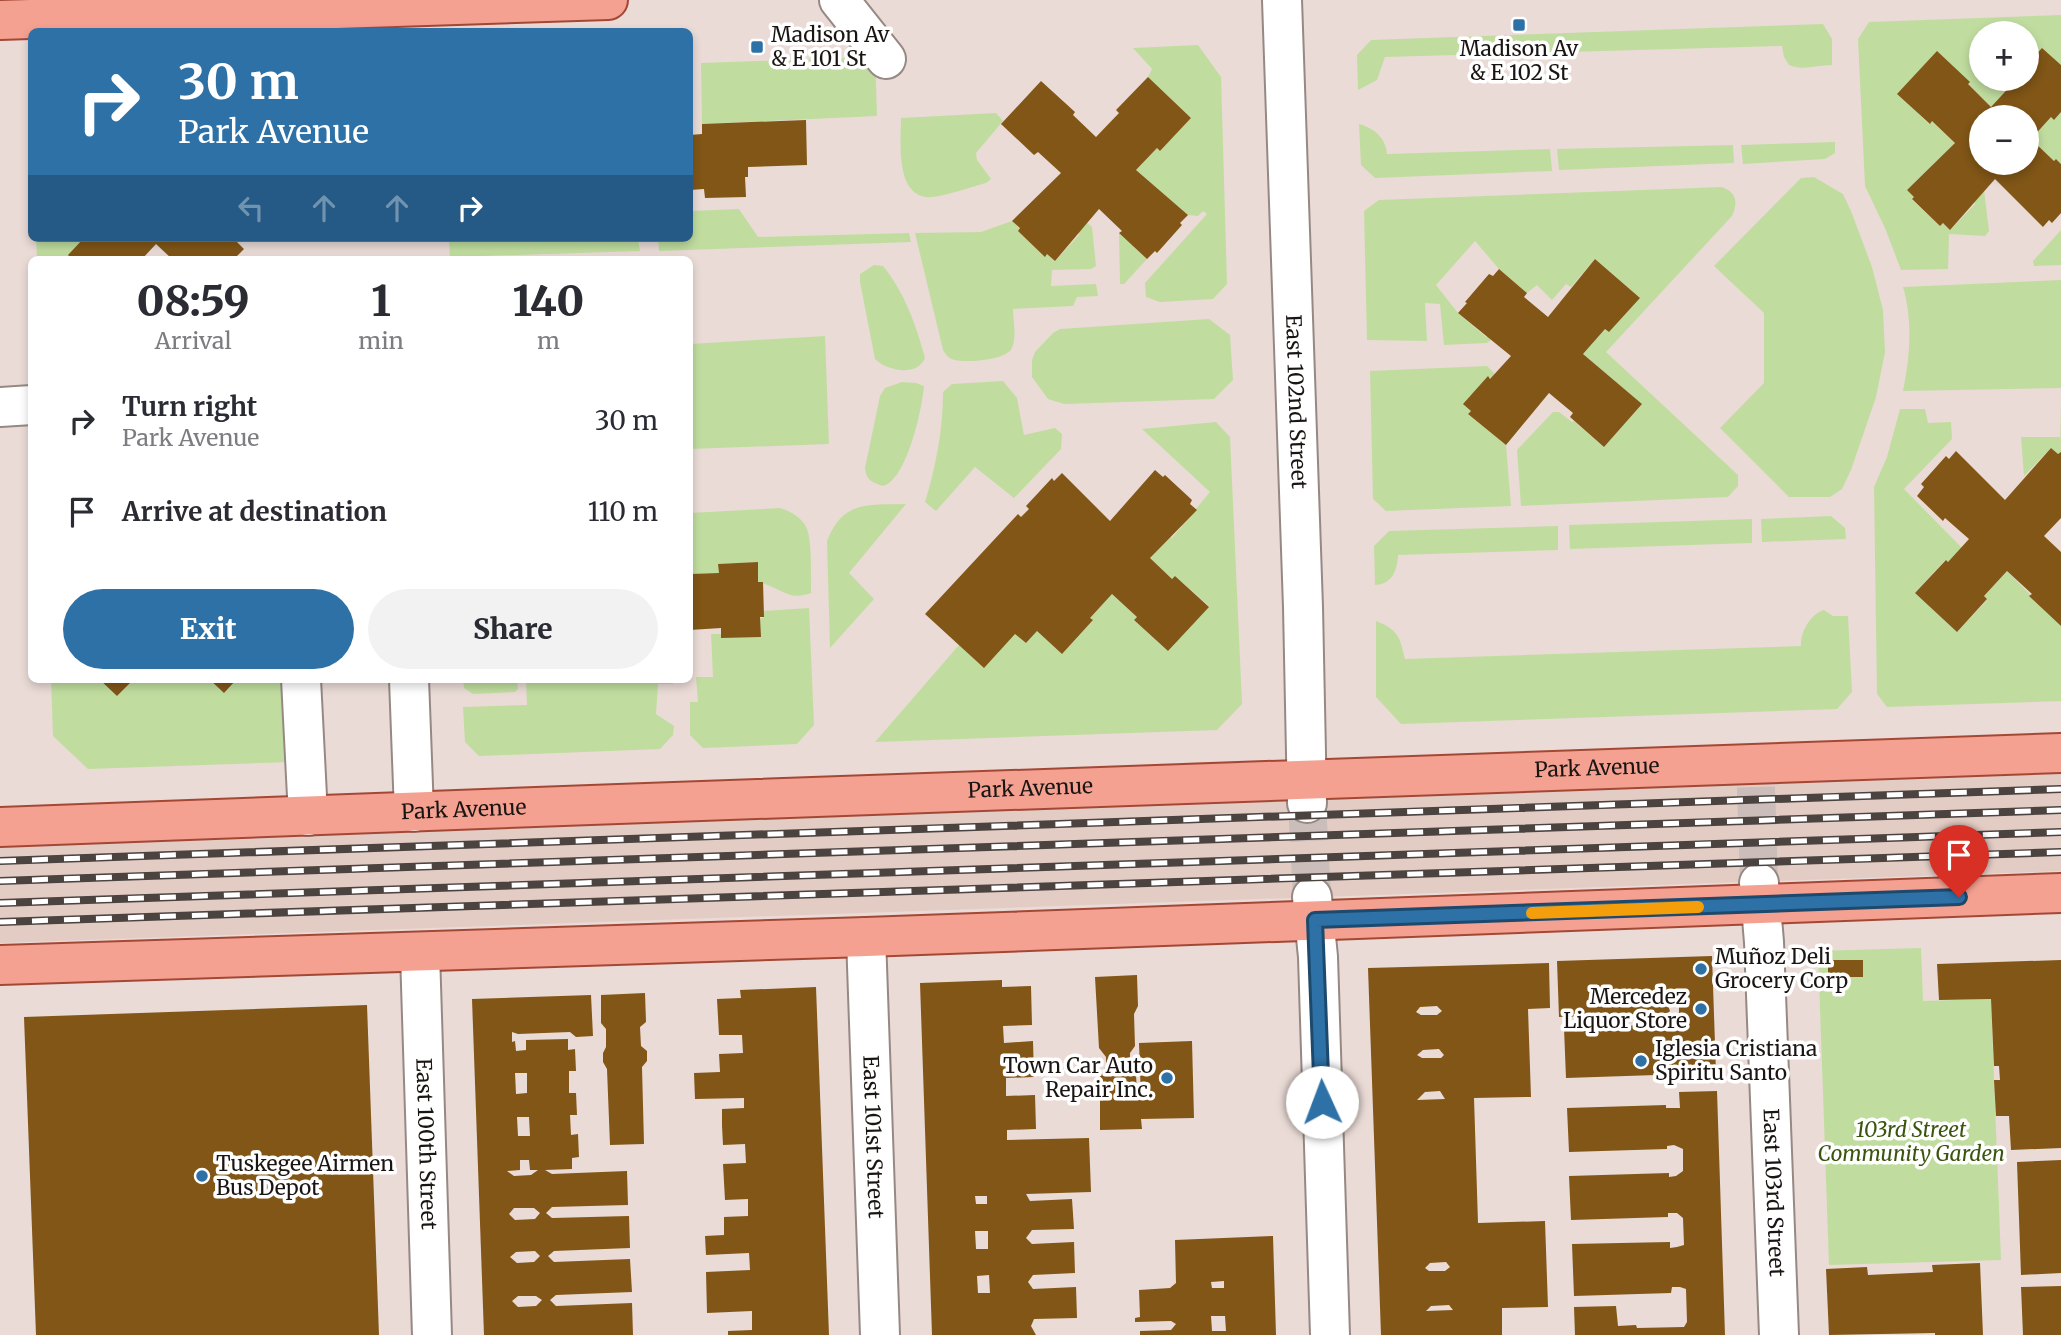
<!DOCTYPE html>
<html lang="en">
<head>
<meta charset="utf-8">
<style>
	:root { --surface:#fff; --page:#f2f2f3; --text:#2b2b33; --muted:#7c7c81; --accent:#2d71a7 }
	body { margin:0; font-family:Merriweather,serif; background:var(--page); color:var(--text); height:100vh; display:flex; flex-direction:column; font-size:26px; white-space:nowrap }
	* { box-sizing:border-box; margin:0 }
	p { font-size:23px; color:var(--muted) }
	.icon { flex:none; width:38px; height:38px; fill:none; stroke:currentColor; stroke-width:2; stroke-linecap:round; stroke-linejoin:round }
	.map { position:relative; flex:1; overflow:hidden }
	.drawer { position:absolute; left:28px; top:256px; width:665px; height:427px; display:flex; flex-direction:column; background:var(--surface); border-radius:10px; box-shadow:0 4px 10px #0003 }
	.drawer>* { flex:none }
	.top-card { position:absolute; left:28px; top:28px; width:665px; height:214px; border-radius:10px; box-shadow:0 4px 10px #0003; background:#2d71a7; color:#fff; overflow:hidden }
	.tools { position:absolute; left:1969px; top:21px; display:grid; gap:14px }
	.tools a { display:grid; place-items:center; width:70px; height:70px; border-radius:50%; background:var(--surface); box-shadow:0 4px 10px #0003; font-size:35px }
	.pin { position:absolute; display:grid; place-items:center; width:60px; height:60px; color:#fff; margin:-72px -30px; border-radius:50% 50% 50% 0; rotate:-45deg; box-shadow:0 0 7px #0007 }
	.pin .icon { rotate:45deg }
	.me { position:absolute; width:77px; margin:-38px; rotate:358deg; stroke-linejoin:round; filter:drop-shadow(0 0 5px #0008) }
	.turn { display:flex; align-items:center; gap:24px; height:147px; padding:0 35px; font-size:32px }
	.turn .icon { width:91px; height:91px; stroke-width:2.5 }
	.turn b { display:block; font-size:49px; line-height:60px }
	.lanes { display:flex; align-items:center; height:66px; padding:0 35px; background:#0003; justify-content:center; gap:35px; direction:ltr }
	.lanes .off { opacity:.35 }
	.eta { display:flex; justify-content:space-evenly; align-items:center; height:119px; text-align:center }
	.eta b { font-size:42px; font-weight:800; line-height:49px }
	.primary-button { display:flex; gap:14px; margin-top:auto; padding:14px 35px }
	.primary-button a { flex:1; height:80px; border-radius:42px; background:var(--accent); color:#fff; font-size:28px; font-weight:800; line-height:80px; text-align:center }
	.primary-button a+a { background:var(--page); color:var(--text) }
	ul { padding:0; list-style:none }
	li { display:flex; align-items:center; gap:21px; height:91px; padding:0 35px }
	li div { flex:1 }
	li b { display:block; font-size:26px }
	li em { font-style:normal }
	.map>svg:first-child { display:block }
	.built { fill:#e3ccc4 }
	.green { fill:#c0dd9f }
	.building { fill:#815617; fill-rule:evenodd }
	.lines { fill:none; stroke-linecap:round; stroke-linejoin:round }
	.minor-tunnel { stroke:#cbbdb9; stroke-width:38; stroke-dasharray:38 19; stroke-linecap:butt }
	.minor-casing { stroke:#968984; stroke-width:42 }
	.major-casing { stroke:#a44836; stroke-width:42 }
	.minor { stroke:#fff; stroke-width:38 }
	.major { stroke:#f5a192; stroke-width:38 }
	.rail-casing { stroke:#4a4340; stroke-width:8 }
	.rail { stroke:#fff; stroke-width:5; stroke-dasharray:16; stroke-linecap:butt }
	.route-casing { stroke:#1d496d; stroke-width:18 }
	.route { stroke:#2d71a7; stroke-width:12 }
	.slow { stroke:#f59e0b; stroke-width:12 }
	.poi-dot { fill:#2d71a7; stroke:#fff; stroke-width:2.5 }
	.labels { text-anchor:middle; stroke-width:7; stroke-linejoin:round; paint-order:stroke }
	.poi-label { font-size:21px; fill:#1a1513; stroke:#fff; text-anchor:start }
	.street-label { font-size:21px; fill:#1a1513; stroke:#fff }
	.park-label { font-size:21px; font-style:italic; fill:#3b550e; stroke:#fff }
</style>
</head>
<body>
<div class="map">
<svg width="2061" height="1335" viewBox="0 0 2061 1335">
	<rect width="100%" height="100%" fill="#eadbd6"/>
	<path class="built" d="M2061,771V871L0,943V840Z"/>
	<path class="green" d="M2061,15V65L2042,48L2027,65L2026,33H1981V79H2013L2014,82L1991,107L1968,84L1898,94L1929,124L1932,121L1955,143L1907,190L1914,197L1912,200L1940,226L1943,223L1950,230L1975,204L1974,202L1984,190L1989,231L1985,236L1949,234L1948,269L1901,270L1885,228L1865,186L1858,39L1869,22Z
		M1823,24L1832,39V65C1817,65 1802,71 1789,65L1784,57L1782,46L1385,57L1377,80L1358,90L1357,55L1371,40Z
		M1198,45L1221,77L1227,284L1213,299L1160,302L1146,297L1145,283L1207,214L1203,211L1198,216L1188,215L1136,170L1157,148L1160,151L1191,118L1148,77L1152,69L1133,48Z
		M875,57L877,116L702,124L701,63Z
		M2061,112V164L2056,159L2054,161L2031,139L2051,117L2054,120Z
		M996,113L1003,121L976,153L977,160L991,179L986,183C974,186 937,199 926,197C895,193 901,140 901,118Z
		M1359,124C1374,128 1386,138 1387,154L1550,149L1552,171L1375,178L1361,165Z
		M1835,142V153L1825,159L1743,164L1741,145Z
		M1733,145L1734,163L1559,170L1557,149Z
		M1814,177L1843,194L1851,211L1872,267L1883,310L1885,352L1876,397L1851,470L1842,489L1830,497H1789L1720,428L1764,383V313L1714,266L1801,178Z
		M1722,187C1737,193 1738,202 1732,216L1606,352L1738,475V486L1728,497L1521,506L1517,450L1553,412H1559L1572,422L1574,421L1604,447L1642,404L1583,354L1605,329L1609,332L1640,298L1595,259L1571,287L1566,284L1552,300L1537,285L1527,293L1499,269L1475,241L1436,285L1458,313L1486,337L1488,336L1492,339L1487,343L1444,345L1440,304L1425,303L1427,341L1367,340L1364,211L1379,200Z
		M739,209L758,237L909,233L911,242L659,251L658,238H690V211Z
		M1012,221L1020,228L1018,231L1020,233L1045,256L1047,254L1055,261L1079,235L1078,232L1087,223L1092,227L1096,266L1091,269L1052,270L1051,286L1096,284L1098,296L1077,297L1073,306L1013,309C1013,320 1017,337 1012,348C1007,360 967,363 955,360C949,359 946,355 943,350L915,233L981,232Z
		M2061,230V265L2034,266L2033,261Z
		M1119,233L1147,259L1124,284H1120Z
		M36,238H84L72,259H37Z
		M449,238H638L640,251L450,257Z
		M874,265L883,266C905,293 916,325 925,358C917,377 887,371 875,359L860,282V274Z
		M2061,280V388L1903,391C1910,357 1913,321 1903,287Z
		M1209,319L1230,335L1233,380L1214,399L1064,404L1048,399L1032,377V360L1035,352L1053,333L1060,329Z
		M825,336L829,444L690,449V344Z
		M1487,366L1495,374L1490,379L1488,377L1464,404L1471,411L1468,414L1506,445L1511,506L1386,511L1373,499L1370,371Z
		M1003,381L1017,398L1024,435L1055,428L1062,434L1061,449L1014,498L975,467L936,511L925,502C936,467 943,428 943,392L952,384Z
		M902,382L916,383L924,386C922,409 907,480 883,486C873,483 866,480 865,468L880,396L885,388Z
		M2060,404L2061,453L2058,454L2051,448L2024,476L2021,437H2060Z
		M1900,409H1925L1928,423L1951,422L1952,439L1904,489L1962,548L1948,562L1945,560L1915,593L1957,632L1987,600L1984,596L2007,571L2061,626V701L1887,707L1877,694L1874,487L1887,457Z
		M1216,422L1230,437L1242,704L1217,730L875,742L959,645L1015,634L1026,643L1037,631L1062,654L1092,621L1090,618L1112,594L1137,617L1134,620L1168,651L1209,606L1175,576L1172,579L1150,558L1170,536L1172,538L1210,492L1142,429Z
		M906,504L849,573L874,599L830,648L827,541C843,500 868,505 906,504Z
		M780,508C790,511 803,518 807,529C812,541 811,578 811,593C788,602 779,586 758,582V562L719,564V573L690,574V513Z
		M1831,516L1845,528L1846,539L1762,542L1761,519Z
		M1752,519V543L1570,549L1569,525Z
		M1558,526V550L1398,555C1397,570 1393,584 1375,585L1374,546L1389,531Z
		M809,608L814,725L797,744L703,748L690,735V702H698L696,677H713L711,634H721L722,638L764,617L763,611Z
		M1824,610L1833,616H1848L1852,692L1837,709L1401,724L1376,697V621C1399,630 1400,638 1405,659L1801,646C1800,633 1810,614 1824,610Z
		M51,679H99L117,696L134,679H209L224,693L237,679H285L289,762L88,769L53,736Z
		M463,679H517L518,689L515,692L473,694L464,688Z
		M526,679H672L673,684H658L656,714L674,726L673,735L660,749L479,756L465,742L463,707L527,705Z
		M1921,948L1923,1001L1991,999L2001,1260L1829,1265L1818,951Z"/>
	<path class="building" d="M2042,48L2061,65V112L2054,120L2051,117L2031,139L2054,161L2056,159L2061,164V213L2052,223L2049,220L2043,227L1995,179L1950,230L1943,223L1940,226L1912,199L1914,197L1907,190L1955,143L1932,121L1930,124L1897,94L1937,51L1970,82L1968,84L1991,107L2014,82L2012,80L2013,79H2026V65ZM1981,117H2026V163H1981Z
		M1148,77L1191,118L1160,151L1157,148L1136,170L1188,215L1180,223L1182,225L1157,253L1155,251L1147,259L1119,233L1122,231L1099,209L1055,261L1047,254L1045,257L1020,233L1018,231L1020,228L1012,221L1061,173L1038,152L1034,155L1001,124L1041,81L1075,112L1073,115L1096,137L1119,113L1116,110Z
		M806,120L807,165L748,167V177H745L746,197L705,198L704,189L690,190V135L702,134V124Z
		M84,238H233L244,249L237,256L240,259H172L156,244L142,259H72L68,255Z
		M1595,259L1640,298L1609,332L1605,329L1583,354L1642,404L1604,447L1570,417L1573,413L1549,393L1506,445L1468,414L1471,411L1463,404L1488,376L1490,379L1511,356L1458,313L1467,303L1465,302L1489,274L1493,276L1499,269L1527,293L1524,297L1548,317Z
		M2051,448L2058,454L2061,452V518L2044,536L2061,552V626L2029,596L2032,594L2007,571L1984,596L1987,599L1957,632L1915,593L1946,560L1948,562L1969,539L1945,518L1943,521L1917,496L1924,487L1921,484L1946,456L1949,459L1956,451L2005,500Z
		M1155,470L1163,477L1165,475L1192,500L1190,504L1197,510L1150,558L1172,579L1175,576L1209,607L1168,651L1134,620L1137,617L1112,594L1090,618L1093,620L1062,654L1037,631L1026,643L1015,634L984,668L925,614L1018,514L1021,517L1029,509L1026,506L1052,478L1054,481L1062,473L1110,521Z
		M758,562V582H763L764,617H760L761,637L721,638V628L690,630V574L719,573L718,564Z
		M99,679H134L117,696Z
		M209,679H237L224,693Z
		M1712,956L1716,1073L1566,1078L1564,1028L1679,1024V1002L1667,1003L1670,1011L1668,1013L1559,1017L1557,961Z
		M1828,960H1863V977H1828Z
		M2061,960V1148L2011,1150L2009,1116H1996L1994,1080H2000L1999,1066H1994L1991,999L1939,1000L1937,964Z
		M1549,963L1550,1008L1528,1009L1531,1097L1474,1098L1478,1223L1545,1221L1548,1307L1502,1308V1335H1381L1368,968ZM1437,1006L1442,1011L1437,1015H1421L1416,1012L1420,1007ZM1439,1049L1444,1055L1441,1058H1422L1417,1055L1423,1050ZM1440,1091L1445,1099L1417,1100L1425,1092ZM1446,1262L1450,1267L1445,1271H1429L1425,1268L1430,1263ZM1449,1305L1453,1310L1426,1311L1431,1306Z
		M1137,975L1138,1006L1134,1014L1135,1046L1130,1053V1067L1136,1075L1137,1092L1141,1099L1139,1043L1192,1041L1194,1118L1141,1119L1142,1129L1100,1130V1076L1106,1065V1057L1099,1048L1095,977Z
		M1002,980V987L1031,986L1032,1025L1003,1026L1004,1043L1033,1041L1034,1077L1006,1078V1096L1035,1095L1036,1129L1007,1130V1140L1089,1138L1091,1192L1026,1194L1030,1201L1072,1199L1074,1229L1032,1230L1026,1238L1032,1244L1074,1242L1075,1273L1033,1275L1028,1282L1033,1289L1076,1287L1077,1318L1034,1319L1031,1326L1036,1335H932L920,983ZM975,1196H987V1204H976ZM975,1231H988V1249H976ZM989,1275L990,1293H978L977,1276Z
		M816,987L829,1335H728V1331L752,1330V1311L707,1313L706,1272L750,1270L749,1253L706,1255L705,1236L724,1235V1217L748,1216V1199L725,1200L723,1164L746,1163L745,1144L723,1145L722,1126V1109L744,1108V1098L695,1099L694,1073L720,1072L719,1054L743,1053L742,1035H719L717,999L741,998L740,990Z
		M645,993L646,1022L640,1027L641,1046L647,1051V1061L642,1067L644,1144L610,1145L607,1069L603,1062V1053L606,1047V1029L601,1023V995Z
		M591,995L593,1036L576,1037L570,1032L518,1034L512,1032V1042L515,1041L516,1051L526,1050V1040L568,1039V1050L575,1049L576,1071H569V1093H576L577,1115H570L571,1135L578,1134L579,1157L572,1158V1169L545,1170L552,1174L627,1171L628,1205L552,1207L546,1213L552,1218L629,1216L630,1248L554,1251L548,1256L554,1262L630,1259L632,1292L556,1295L550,1300L556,1306L632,1303L633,1335H484L472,999ZM515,1073H527V1093L516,1094ZM517,1117H529L530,1136H518ZM520,1160H529L530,1170H538L531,1175L514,1176L507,1171L520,1170ZM514,1208H534L540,1213L535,1219L515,1220L509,1214ZM535,1251L540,1256L534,1262L517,1263L510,1257L516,1252ZM518,1296H536L542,1300L536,1306L518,1307L512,1301Z
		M367,1005L379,1335H36L24,1017Z
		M1717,1091L1725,1335H1575L1574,1307L1616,1306L1618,1326L1636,1325L1637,1328L1684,1327L1687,1322L1686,1289L1680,1287H1672L1671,1293L1574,1296L1572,1244L1670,1242V1248L1677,1247L1684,1245L1683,1218L1677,1213H1668V1217L1571,1220L1569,1176L1669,1173V1177L1676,1176L1683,1171V1149L1674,1145L1667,1146V1149L1569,1152L1567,1108L1666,1105V1108H1680L1679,1092Z
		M2061,1160V1273L2021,1275L2017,1162Z
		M1273,1236L1276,1335H1140V1331L1171,1330L1176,1324L1171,1321L1135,1322V1318L1140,1317L1139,1290L1170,1288L1176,1283L1175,1240ZM1224,1281V1288H1212L1211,1282ZM1211,1316H1225L1226,1331H1212Z
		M1980,1263L1983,1335H1935V1333L1829,1335L1826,1269L1867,1267L1868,1275L1933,1272L1932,1265Z
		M2061,1286V1335H2023L2021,1287Z"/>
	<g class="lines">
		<path class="minor-tunnel" d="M1756,787L1759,883
			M1307,803L1312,897"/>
		<g class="minor-casing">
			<g id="minor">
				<path d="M839,0L886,59"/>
				<path id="s1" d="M1282,0L1303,607L1307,803"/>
				<path d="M0,407L32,405"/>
				<path d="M301,679L308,816"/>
				<path d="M409,679L414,812"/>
				<path id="s2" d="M1759,883L1764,942L1779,1335"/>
				<path d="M1312,897L1318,957L1330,1335"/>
				<path id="s3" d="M866,937L880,1335"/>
				<path id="s4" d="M420,953L432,1335"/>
			</g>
		</g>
		<g class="major-casing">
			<g id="major">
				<path d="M0,20L608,0"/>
				<path id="s5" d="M0,827C687,802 1374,774 2061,753"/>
				<path d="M0,965L866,937L2061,893"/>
			</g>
		</g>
		<use href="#minor" class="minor"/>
		<use href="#major" class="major"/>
		<g class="rail-casing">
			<path id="rail" d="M0,861L2061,789
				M0,881L2061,810
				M0,903L2061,832
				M0,922L2061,852"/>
		</g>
		<use href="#rail" class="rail"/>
	</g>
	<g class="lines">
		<g class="route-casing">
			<path id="route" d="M1322,1102L1315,920L1959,897"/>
		</g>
		<use href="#route" class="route"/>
		<path class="slow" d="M1532,913L1698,907"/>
	</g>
	<g class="poi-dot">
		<rect x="1512" y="18" width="14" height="14" rx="3.5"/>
		<rect x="750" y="40" width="14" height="14" rx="3.5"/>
		<circle cx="1701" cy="969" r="7"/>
		<circle cx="1701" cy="1009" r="7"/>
		<circle cx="1641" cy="1061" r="7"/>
		<circle cx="1167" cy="1078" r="7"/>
		<circle cx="202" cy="1176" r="7"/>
	</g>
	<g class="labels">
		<g class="poi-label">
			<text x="771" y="42">Madison Av<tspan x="771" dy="24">&amp; E 101 St</tspan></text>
			<text x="1519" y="56" text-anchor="middle">Madison Av<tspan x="1519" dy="24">&amp; E 102 St</tspan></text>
			<text x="1715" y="964">Muñoz Deli<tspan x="1715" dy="24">Grocery Corp</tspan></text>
			<text x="1687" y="1004" text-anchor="end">Mercedez<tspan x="1687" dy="24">Liquor Store</tspan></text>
			<text x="1655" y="1056">Iglesia Cristiana<tspan x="1655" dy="24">Spiritu Santo</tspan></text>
			<text x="1153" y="1073" text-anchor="end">Town Car Auto<tspan x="1153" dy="24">Repair Inc.</tspan></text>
			<text x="216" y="1171">Tuskegee Airmen<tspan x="216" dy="24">Bus Depot</tspan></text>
		</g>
		<g class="street-label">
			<text dy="7" stroke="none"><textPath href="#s1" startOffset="402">East 102nd Street</textPath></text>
			<text dy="7" stroke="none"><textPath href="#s5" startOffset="1598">Park Avenue</textPath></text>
			<text dy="7" stroke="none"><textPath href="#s5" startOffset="1031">Park Avenue</textPath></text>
			<text dy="7" stroke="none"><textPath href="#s5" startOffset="464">Park Avenue</textPath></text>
			<text dy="7" stroke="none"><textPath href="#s3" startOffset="200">East 101st Street</textPath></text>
			<text dy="7" stroke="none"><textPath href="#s4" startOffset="191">East 100th Street</textPath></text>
			<text dy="7" stroke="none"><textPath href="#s2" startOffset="310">East 103rd Street</textPath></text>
		</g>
		<g class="park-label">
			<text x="1911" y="1137">103rd Street<tspan x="1911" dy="24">Community Garden</tspan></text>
		</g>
	</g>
</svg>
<div class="tools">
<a>+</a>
<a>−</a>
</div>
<div class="pin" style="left:1959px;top:897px;background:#d93025"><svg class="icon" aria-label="arrive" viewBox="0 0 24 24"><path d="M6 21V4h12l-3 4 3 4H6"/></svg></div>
<svg class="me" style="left:1322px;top:1102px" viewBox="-20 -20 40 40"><circle r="19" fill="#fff"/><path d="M0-13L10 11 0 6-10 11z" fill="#2d71a7"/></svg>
<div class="top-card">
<div class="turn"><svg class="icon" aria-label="right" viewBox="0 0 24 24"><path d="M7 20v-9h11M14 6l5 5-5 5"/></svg><div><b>30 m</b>Park Avenue</div></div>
<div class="lanes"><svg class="icon off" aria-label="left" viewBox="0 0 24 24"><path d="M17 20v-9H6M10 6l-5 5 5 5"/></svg><svg class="icon off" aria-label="ahead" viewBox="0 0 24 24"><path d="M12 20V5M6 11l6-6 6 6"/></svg><svg class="icon off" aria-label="ahead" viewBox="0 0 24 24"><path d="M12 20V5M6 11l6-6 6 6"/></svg><svg class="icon" aria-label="right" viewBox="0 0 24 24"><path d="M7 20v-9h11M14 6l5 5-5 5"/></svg></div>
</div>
<section class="drawer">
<div class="eta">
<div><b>08:59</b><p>Arrival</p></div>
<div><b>1</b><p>min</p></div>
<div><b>140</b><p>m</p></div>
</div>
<ul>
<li><svg class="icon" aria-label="right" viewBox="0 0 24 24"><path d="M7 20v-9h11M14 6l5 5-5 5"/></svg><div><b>Turn right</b><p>Park Avenue</p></div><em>30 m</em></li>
<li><svg class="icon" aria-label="arrive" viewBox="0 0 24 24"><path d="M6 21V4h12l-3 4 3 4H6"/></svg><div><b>Arrive at destination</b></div><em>110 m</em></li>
</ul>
<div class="primary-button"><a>Exit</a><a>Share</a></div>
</section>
</div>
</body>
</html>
